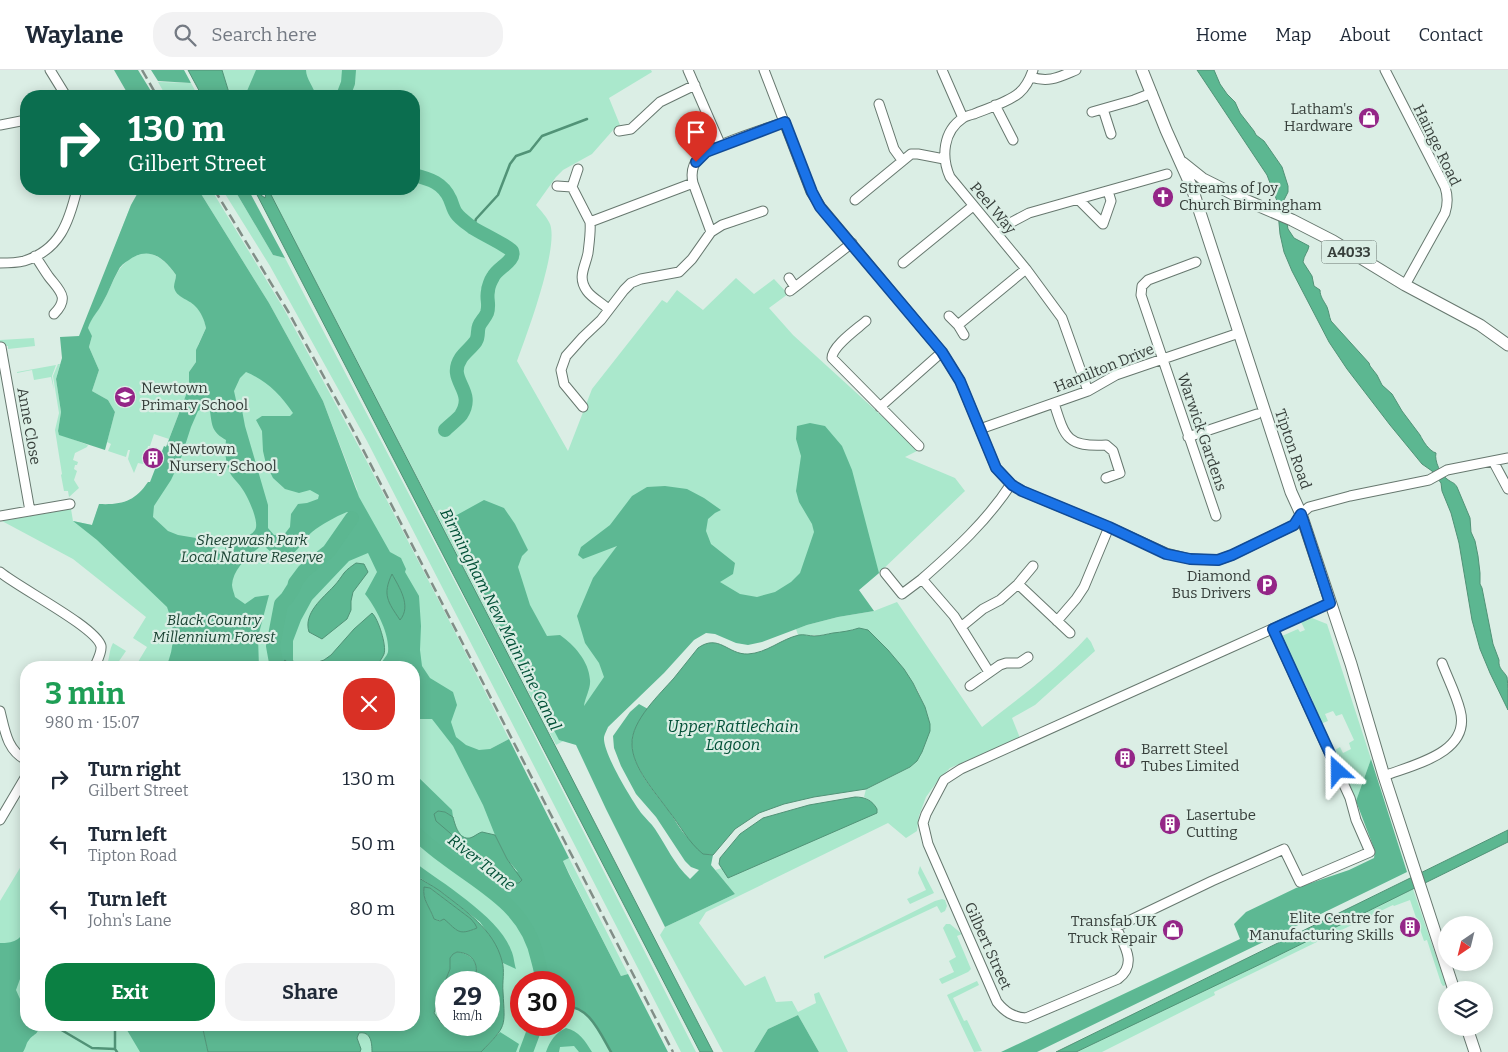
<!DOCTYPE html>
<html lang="en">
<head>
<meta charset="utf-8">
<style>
	:root { --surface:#fff; --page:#f2f2f3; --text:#1f2937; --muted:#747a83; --line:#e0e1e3; --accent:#0b8043 }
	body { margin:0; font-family:Bitter,serif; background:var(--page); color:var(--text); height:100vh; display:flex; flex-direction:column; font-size:19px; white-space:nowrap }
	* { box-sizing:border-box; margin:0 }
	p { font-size:16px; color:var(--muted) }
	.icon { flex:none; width:28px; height:28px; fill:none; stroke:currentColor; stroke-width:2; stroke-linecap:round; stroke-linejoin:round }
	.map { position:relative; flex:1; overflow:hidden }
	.drawer { position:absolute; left:20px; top:591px; width:400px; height:370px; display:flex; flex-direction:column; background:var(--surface); border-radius:20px; box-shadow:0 2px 12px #0003 }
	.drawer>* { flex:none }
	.banner { position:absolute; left:20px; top:20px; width:400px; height:105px; border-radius:20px; box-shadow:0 2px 12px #0003; background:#0b6e4f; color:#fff; overflow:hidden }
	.needle { width:32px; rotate:215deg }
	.controls { position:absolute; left:1438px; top:846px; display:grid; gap:10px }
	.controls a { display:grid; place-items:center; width:55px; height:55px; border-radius:50%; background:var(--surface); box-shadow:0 2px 12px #0003; font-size:25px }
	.speed { position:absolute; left:435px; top:901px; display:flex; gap:10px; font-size:25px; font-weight:700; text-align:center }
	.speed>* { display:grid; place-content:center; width:65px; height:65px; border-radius:50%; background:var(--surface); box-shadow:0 2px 12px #0003; line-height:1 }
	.speed small { font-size:12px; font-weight:400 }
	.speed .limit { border:8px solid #d22; background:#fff; color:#111 }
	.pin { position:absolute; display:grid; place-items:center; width:42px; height:42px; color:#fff; margin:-51px -21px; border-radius:50% 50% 50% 0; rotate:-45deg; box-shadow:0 0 5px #0007 }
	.pin .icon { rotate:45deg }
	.me { position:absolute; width:55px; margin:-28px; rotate:336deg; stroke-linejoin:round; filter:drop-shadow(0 0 4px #0008) }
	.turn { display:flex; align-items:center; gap:18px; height:105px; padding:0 25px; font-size:22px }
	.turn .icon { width:65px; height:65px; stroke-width:2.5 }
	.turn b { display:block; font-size:35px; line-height:42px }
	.round { display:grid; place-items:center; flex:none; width:52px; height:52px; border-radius:20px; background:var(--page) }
	.headline { display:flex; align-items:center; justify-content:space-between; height:85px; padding:0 25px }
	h1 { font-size:30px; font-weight:700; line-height:38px; color:#1e9e55 }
	.button { display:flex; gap:10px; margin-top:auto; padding:10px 25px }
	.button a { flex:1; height:58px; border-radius:20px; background:var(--accent); color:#fff; font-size:20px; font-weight:700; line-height:58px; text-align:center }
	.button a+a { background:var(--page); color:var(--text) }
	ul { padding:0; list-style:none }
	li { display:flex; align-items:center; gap:15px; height:65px; padding:0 25px }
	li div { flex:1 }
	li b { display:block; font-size:19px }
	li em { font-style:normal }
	header { display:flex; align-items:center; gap:30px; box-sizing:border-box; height:70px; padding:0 25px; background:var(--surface); border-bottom:1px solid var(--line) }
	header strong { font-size:24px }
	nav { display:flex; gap:28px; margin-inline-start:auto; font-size:18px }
	.search { width:350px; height:45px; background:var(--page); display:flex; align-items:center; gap:12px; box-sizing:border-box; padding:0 18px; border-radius:20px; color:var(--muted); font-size:19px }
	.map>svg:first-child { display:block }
	.green { fill:#aae8cc; fill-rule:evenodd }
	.forest { fill:#5db893; fill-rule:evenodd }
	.water { fill:#5cb791; stroke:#519377; fill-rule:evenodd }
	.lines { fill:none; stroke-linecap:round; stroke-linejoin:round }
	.stream { stroke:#519377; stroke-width:2.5 }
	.river { stroke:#5cb791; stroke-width:14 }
	.minor-casing { stroke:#67786f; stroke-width:11 }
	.major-casing { stroke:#67786f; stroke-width:13 }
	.minor { stroke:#fff; stroke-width:9 }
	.major { stroke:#fff; stroke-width:11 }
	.rail { stroke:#818e87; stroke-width:2.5; stroke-dasharray:10 5; stroke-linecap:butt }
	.route-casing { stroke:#114b97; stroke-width:12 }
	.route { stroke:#1a73e8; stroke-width:9 }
	.labels { text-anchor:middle; stroke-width:4.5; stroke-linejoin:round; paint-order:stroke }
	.shield { fill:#dbeee5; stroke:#68746e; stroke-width:1 }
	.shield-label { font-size:14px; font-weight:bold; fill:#373f3b }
	.poi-label { font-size:15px; fill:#373f3b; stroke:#dbeee5; text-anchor:start }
	.street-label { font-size:15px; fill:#373f3b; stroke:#dbeee5 }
	.park-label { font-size:15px; font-style:italic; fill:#1c4434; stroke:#dbeee5 }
	.water-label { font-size:16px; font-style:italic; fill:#004f36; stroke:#dbeee5 }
</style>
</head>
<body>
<header>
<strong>Waylane</strong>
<div class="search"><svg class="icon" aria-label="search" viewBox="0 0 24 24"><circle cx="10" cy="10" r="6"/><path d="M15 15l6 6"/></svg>Search here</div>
<nav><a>Home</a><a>Map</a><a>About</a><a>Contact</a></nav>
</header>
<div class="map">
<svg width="1508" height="982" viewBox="0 0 1508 982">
	<rect width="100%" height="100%" fill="#dbeee5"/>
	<path class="green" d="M222,0H651L652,2L609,28L620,55L614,59L592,84L563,100L556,107L536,135C541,141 547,147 550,154C559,178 527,264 517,291L568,381L592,319L662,230L667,233L677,220L703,240L736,208L754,224L774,209L788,224L769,238L793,265L919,380L905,387L955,408L965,421L879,503L859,520L712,549L580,662L556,675L268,119H414V26H230Z
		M158,12L191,13L198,26H166Z
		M140,119L358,422L323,331L269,233L198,119H211L284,239L365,388L454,560L509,669L490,679L645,982H0V831L26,788V955H414V598L135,597L147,577L133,568L146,547L73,489L2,451L71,439L73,451L92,455L98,438L121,437L148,420L221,252L173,191L153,180L134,181L106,200L131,135ZM446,912H489V955H446ZM521,912H564V955H521Z
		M222,119H234L273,185L285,188L485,569L696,982H681L367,371L270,196Z
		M144,183C158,183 168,194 176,205L175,219C181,228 181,226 190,231C199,237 204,247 206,258L198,275L196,292L189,302V317L169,369L154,364L150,376H148L147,380L148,381L143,394L138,393L134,403L128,389L130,380H128L126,387L108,381L111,374L107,372L115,342L108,330L92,321L99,300L89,277L92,266L87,258C91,248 98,241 103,232C115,211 117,189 144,183Z
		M34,268L35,276L8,279V276H0V270Z
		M58,294H60L56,309L61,342L58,361L59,364L88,375L87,377L75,383L73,390L78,392L77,395H75L74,399L77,401L74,410L79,418L69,427L68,421H64L61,405L62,404L55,360L59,343L53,306Z
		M56,295L52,306L54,320L51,307L34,310L32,300L17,303V302Z
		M897,532L982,657C1018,629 1056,601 1087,567L1091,572L1095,581L1035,635L1012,648L1020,668L950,698L939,709L926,727L919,746L917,761L906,768L888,753L706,842L699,853L745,916L765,906L776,932L792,931L798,942L816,933L814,924L819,922L848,982H819L798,945L768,959L754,982H723L660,865L665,857L735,824L715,800L722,798L729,808L871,731L864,727L866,719L910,697L922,682L925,672L928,646L918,621L904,599L888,580L868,560L859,558L842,563H832L822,565H798L796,559L807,555L838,547L874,541Z
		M1312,548L1327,554L1371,689L1356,731L1341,697L1342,695L1335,680L1340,677L1343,683L1351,679L1349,673L1354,670L1342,644L1336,646L1333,641L1325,644L1328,651L1320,654L1312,635L1313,631L1303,610L1300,609L1282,566L1298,559L1300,562L1305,560L1301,552Z
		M113,573L126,581L115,597H112L107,594C110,587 109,580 113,573Z
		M569,788L628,904L621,906L563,791Z
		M920,796L934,823L910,834L907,829L926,820L918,803Z
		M1413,819L1446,915L1443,916L1441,913L1427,870L1424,871L1410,830L1394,836L1393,835L1214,922L1215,925L1102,982H1076Z
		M942,829L945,830L947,836L945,841L941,843L937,836L824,889V886L935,831Z
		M946,854H950L962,864L957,866L971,899L968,902L942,914L939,909L954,902L949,891L956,887L943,858Z
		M977,911L979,915L953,928L964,951L967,950L982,981L974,982L947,925Z"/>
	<path class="forest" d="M114,0H138L154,26H129Z
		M151,0H184L191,13L158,11Z
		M256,0H306C306,9 314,17 316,26H247V21Z
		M140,119H198L269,233L323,331L359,427L390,482L401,488L406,499L405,502L419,526L421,556L420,580L422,596L430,608L453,622L457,635L451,652L456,667L466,675L479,680L490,679L509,669L569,788L563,791L569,804L621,906L628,904L668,982H611C601,965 588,933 564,937V912H542C542,835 463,806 414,762V703L452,740L453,747L445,742L438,741L471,781L518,802L507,789L495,765L483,735L453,676L432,649H414V598L380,597V595C382,591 387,586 388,582C390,564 376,538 365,524L377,502L368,483L349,491L312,530L301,550L293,571V592L299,597H278C278,562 280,540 302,511C314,495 332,485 342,469C347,463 349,455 352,448L350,443L347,442C335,447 322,454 312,462C300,473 297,486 280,490L263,475C250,483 233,499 232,515C232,518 234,523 235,527L245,534L255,527L269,525L258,567L259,598L166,597C175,577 175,558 167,537L97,470L73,451L92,455L99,434C123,435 135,431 148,412H150L164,376L166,377L189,317V302L196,292V280L206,258C204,249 201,242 195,236C189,229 176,228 174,217C174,213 176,209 176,205C164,188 149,175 129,190C124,193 120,196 118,201C112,211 109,222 103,232C98,242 91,248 88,258L92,266L89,277L99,300L92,321L108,330L115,342L105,380L59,365L58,361L61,342L56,309L62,288L60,267L79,266L131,135ZM246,302C267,311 280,324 293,343L290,346H262L256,350L262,361L263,381L266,394L273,408L285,419L299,423L310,420L319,425L318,429L307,433L298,434L291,444L290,457L283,466L274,465L268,458V435L245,356L242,340L236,330L234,321L240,308ZM205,337L210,341C212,356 212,362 226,370C225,381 225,390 229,401C232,408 239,413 243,420C248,427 260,453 255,460C249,469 236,468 226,472L225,479L222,483L207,472L196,468L178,465L168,461L153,447L154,436L171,410L180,391L191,357L198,341Z
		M234,119H248L285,188L273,185Z
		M810,353L825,356L842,376L852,400L879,503L859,520L874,541L838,547L807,555L762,572L748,575L736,573L715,564L706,563L694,570L664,603L608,657C607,660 604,665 604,668C603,683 632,731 642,744C646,749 651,753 655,759C667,777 674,794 690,809L699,800L691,797L685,791L656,747L636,724L621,696L614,678L613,666L630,642L639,634L648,639C641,649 631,661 632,674C633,699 654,721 668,740C675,749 680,760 688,768C694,774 702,780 708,785H713L711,795L735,824L665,857L606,739L576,675L559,670L446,451L484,430L504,438L515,454L528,480L522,486L518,497L530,535L547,566L560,565C574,575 589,591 590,610C591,618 585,628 584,636L604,607L599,593L585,573L577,546L593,508L617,476L583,489L578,485L581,477L610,455L632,426L647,417L665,416L687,419L704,428L721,440L715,443L708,449L706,461L711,474L735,493L733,504L720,512L740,524L757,527L775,522L791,512L800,503L814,462L812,454L799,432L796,421L801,386L796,369L797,356Z
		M1371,689L1407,802L1037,982H1001L1240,869L1234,854L1246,842L1296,818L1349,800L1374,788L1375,781L1356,731Z
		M414,792C441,812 500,848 511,880C514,886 514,893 516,899L503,893L493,871L480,852L440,821L414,804Z
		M424,816L430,818L471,849L476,854L477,858C462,864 462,865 450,855C447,852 439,850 434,849C430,837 422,830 424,816Z
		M26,861V895L24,898L16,920L20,929L26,939V955H39C38,966 34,963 29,970C26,973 26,978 23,982H0V873C14,873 17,871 26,861Z
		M457,882C475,884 480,897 474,912H447L446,909L450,899V888L453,884Z
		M798,945L819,982H754L768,959Z
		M124,955H202L208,982H140Z
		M566,958C579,961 585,971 592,982H579L574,976L560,977L559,982H546C550,971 555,963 566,958Z
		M500,962L519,974L516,982H481Z"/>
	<path class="water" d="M188,0H222L230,26H202Z
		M1197,0H1214L1220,14L1227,24L1235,32L1240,43L1254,61L1256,65L1264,71L1282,97L1288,116V122L1283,132L1288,159L1294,168L1309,176C1308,182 1304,185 1303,192L1312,206L1314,216L1320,220C1320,227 1324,231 1327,237C1329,242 1329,246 1331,251L1369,293L1370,296L1377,305L1382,315L1392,324L1402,341L1420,365C1423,371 1429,381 1436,383C1434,391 1441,405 1447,409C1452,413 1454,412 1457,417L1470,448L1471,462L1475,471L1478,486L1480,503V514L1482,518L1493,574L1499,590C1498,599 1504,601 1507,607C1508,613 1508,633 1508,640L1490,603L1480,579L1472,550L1459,473L1451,443L1442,421L1441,413L1432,401L1422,394L1390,355L1347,299L1329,272L1292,201L1284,182L1280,164L1277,131L1267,105Z
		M254,119H258L261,125L265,128L266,123L264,119H268L713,982H700Z
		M356,493L364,494L368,502L353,522L351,531V540L347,549L322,569L309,562C303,543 323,528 334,516C338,512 341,507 344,503C347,499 352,496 356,493Z
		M392,504C399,517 412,536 400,550C388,532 382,525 392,504Z
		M372,543C378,548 387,576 384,584C382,589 378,594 374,597H311V596L315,593L324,590L331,585L354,559Z
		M859,558L868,560L888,580L904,599L913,613L925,637L930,654V661L922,682L917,691L910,697L866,719L814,727L784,734L759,743L735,759L713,785L703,784C688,772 680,755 668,740C655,722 632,697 632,674C631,651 660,624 674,608C682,598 690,588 698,578C719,563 728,585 748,584C767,583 781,569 799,565C804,564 809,566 814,566C821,566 827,564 833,563C842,562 850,561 859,558Z
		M855,727C865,727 872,730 877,739V743L728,808L719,794L720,788L740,764L763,748L809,735Z
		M438,741L445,742L453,747C455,755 459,770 470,768C474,767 478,763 482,762L495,765L507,789L522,810L519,813H515L478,784L471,781L436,751L434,744Z
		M1508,760V772L1267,891L1076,982H1056Z
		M414,804C422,811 432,815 440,821C464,840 494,859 502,891C505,901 502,912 503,922C505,958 507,955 481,982H372C372,973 371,961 359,963L357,968L361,979L360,982H208L202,955H414ZM424,817L430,818L471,849L475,854L477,858C458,866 458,861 444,849L440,851L434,849C430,837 422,830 424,817ZM457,882C475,883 480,897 474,912H489V955H454L448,957L442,954L434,943L436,937L446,929V909L450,899V888L453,884Z"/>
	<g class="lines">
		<path class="stream" d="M473,158L476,149L498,125L510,94L516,86L530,81L542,66L587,49
			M293,592L304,597L311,596
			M281,598L285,591
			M564,937C588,933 601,965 611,982
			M53,955L92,978L115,979
			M115,955V979L117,982"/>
		<path class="river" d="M343,26L348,13L349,0
			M414,105C430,109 443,113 450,129C452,133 453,139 456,143C460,149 468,154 473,158C479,162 511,178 512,181C516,191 497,198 493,207C491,210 488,217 488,221C486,229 490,234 487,243C485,248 481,251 479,256C477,261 479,266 476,271C472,277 465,282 461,288C446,311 477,320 461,345C457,350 450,355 445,360
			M277,598L273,576L281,534L287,528L294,517L295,513L304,501L329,481L352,448
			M414,762C423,770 433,779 443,786C483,817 527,836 538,890C540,897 542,905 542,912
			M526,982L536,955"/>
		<g class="minor-casing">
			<path id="minor" d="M50,0L66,26
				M688,0L721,76
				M764,0L811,122L821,137L942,282L960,311L996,398L1012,415L1022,421L1109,457L1166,483L1190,489L1218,490L1232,485L1294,455L1301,444L1309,437L1350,426L1429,410L1447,400L1508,388
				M942,0L963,48
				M1033,0C1030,9 1026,17 1019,23C1007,33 988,38 974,44C970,45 966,46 963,48C943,61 941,87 950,107L1026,199L1062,248L1088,321
				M1385,0L1445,117C1448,126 1448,134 1445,143L1405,215
				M1031,7C1049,13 1059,7 1076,0
				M879,34L894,79L902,90
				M995,35L1013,70
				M1103,39L1111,64
				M1092,42L1134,30L1152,23
				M0,55L26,50
				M619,61L631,59L660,32L695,15
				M578,99L572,117L590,152
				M557,116L572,117
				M855,130L911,84H918L944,89
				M1079,130L1103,154L1111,131L1108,121
				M711,162L693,113C691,104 692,95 699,88C709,76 767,58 785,52
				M998,165L1012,152L1029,143L1167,104
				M35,186C40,193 44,200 49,207C60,221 70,228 54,244
				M1196,192L1148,210L1142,216L1141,225L1216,446
				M0,193C8,193 16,193 24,191C60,180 69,152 77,119
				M903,193L973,136
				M789,208L795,217
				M790,221L852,173
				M608,239C602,233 592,228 587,221C577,207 585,198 588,183C589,174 591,161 590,152L693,113
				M949,246L958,255L964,265
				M866,251C857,259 832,276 832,288L919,376
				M958,255L1026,199
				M1,277L30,441
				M1054,333C1065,368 1067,377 1106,375L1113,381L1120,403L1106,408
				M583,337L564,314L561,300L566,286L583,267L601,250L624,220L631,213L641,209L679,202L692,189L711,162L722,155L763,141
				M880,337L942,282
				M980,359L1088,321L1116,305L1239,263
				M1188,367L1257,344
				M1493,391L1508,419
				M0,446L70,434
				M0,502C19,518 96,557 101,576C102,583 97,591 94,598
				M885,503L902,524L922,509
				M1018,514L1070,563
				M1057,551L1076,529L1084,517L1109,457
				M961,557L983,539L1000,530L1018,514L1033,496
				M1273,559L1350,728L1356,750L1370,782L1300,812L1284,779L1212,811L1116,857C1124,875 1138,894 1118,909L1026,948C1013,947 1005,942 997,932L928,774L923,753L926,744L944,710L961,699L1116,629L1125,625C1193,594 1262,564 1330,533
				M989,602L954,546L922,509C955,480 987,451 1011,414
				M970,616L1000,595L1006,593H1019L1028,587
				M0,641C5,661 7,680 26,690
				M1384,706C1412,695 1472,683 1460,640C1456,624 1448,609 1442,593
				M0,750L26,706"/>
		</g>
		<g class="major-casing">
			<path id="major" d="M1142,0L1166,60L1192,118L1291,422L1301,444L1351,594L1384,706L1454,920
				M1183,93L1203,109L1243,129L1292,150L1333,171L1405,215L1480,255L1508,275
				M1467,958L1475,982"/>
		</g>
		<use href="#minor" class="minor"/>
		<use href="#major" class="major"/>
		<path class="rail" d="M142,0L157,26
			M214,119L289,243L354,362L673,982"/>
	</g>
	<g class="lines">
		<g class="route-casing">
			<path id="route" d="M696,92L706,82L785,52L812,122L820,137L942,282L960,311L996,398L1012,415L1022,421L1109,457L1166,484L1190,489L1218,490L1232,485L1294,455L1301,444L1330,533L1273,559L1338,701"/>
		</g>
		<use href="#route" class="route"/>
	</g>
	<defs>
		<g id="shop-disc" transform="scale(1.125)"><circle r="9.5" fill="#942687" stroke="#dbeee5"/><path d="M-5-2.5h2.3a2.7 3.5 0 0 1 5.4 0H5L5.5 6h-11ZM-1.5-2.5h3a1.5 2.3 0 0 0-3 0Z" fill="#fff"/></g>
		<g id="church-disc" transform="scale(1.125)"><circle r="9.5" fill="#942687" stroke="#dbeee5"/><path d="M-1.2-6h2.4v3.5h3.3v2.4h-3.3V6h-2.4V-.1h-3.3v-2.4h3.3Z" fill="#fff"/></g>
		<g id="school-disc" transform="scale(1.125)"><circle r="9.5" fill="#942687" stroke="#dbeee5"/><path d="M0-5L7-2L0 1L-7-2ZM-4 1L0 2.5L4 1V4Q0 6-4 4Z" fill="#fff"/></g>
		<g id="building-disc" transform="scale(1.125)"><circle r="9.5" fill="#942687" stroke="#dbeee5"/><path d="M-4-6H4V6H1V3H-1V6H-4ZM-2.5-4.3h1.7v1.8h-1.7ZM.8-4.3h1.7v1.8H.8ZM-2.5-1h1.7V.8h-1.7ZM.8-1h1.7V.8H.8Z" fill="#fff"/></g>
		<g id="parking-disc" transform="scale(1.125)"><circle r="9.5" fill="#942687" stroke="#dbeee5"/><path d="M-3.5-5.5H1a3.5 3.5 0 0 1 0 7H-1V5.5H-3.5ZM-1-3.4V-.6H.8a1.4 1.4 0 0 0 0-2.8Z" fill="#fff"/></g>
	</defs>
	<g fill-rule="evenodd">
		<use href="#shop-disc" x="1369" y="48"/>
		<use href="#church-disc" x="1163" y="127"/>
		<use href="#school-disc" x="125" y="327"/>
		<use href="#building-disc" x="153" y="388"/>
		<use href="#parking-disc" x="1267" y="515"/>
		<use href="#building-disc" x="1125" y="688"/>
		<use href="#building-disc" x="1170" y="754"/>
		<use href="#building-disc" x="1410" y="857"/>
		<use href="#shop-disc" x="1173" y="860"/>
	</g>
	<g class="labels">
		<rect class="shield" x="1321.5" y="170.5" width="55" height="23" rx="4"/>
		<g class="shield-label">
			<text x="1349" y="187">A4033</text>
		</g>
		<g class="poi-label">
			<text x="1353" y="44" text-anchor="end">Latham's<tspan x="1353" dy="17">Hardware</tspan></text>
			<text x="1179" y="123">Streams of Joy<tspan x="1179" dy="17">Church Birmingham</tspan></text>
			<text x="141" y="323">Newtown<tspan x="141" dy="17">Primary School</tspan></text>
			<text x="169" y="384">Newtown<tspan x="169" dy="17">Nursery School</tspan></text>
			<text x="1251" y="511" text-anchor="end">Diamond<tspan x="1251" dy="17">Bus Drivers</tspan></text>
			<text x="1141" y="684">Barrett Steel<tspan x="1141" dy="17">Tubes Limited</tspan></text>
			<text x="1186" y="750">Lasertube<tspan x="1186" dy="17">Cutting</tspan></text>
			<text x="1394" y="853" text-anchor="end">Elite Centre for<tspan x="1394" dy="17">Manufacturing Skills</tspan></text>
			<text x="1157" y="856" text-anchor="end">Transfab UK<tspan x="1157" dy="17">Truck Repair</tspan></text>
		</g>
		<g class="street-label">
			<text transform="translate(1437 75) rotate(64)" y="5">Hainge Road</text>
			<text transform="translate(993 138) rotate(50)" y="5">Peel Way</text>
			<text transform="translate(1104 298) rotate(-22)" y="5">Hamilton Drive</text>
			<text transform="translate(29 356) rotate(80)" y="5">Anne Close</text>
			<text transform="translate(1202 362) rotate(71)" y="5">Warwick Gardens</text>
			<text transform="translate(1293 379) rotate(71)" y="5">Tipton Road</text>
			<text transform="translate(988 876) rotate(66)" y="5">Gilbert Street</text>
		</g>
		<g class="park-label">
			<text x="252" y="475">Sheepwash Park<tspan x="252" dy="17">Local Nature Reserve</tspan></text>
			<text x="214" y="555">Black Country<tspan x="214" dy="17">Millennium Forest</tspan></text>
		</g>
		<g class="water-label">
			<text transform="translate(501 549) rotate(63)" y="6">Birmingham New Main Line Canal</text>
			<text x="733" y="662">Upper Rattlechain<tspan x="733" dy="18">Lagoon</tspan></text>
			<text transform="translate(482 792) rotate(38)" y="6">River Tame</text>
		</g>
	</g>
</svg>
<div class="controls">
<a><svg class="needle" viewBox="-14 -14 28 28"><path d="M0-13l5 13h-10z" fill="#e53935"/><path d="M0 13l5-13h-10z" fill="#747a83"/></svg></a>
<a><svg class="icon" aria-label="layers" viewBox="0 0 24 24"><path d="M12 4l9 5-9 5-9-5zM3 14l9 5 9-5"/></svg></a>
</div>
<div class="speed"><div>29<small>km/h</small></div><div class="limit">30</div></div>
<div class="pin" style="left:696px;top:92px;background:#d93025"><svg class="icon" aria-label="arrive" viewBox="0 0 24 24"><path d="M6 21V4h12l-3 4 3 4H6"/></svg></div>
<svg class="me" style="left:1338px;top:701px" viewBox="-20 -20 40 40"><path d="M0-17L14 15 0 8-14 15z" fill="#1a73e8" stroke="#fff" stroke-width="4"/></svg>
<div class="banner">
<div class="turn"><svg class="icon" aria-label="right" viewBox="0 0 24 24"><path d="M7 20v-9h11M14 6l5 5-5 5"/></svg><div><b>130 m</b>Gilbert Street</div></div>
</div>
<section class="drawer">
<div class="headline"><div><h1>3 min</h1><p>980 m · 15:07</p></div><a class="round" style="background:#d93025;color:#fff"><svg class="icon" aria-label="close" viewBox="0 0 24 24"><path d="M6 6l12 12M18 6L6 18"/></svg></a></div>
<ul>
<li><svg class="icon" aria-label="right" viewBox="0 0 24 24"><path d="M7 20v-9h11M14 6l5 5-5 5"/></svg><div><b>Turn right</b><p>Gilbert Street</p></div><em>130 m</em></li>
<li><svg class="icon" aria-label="left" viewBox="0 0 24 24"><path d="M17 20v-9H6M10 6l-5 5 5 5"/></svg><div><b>Turn left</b><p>Tipton Road</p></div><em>50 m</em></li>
<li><svg class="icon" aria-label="left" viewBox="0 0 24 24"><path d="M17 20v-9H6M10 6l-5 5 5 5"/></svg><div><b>Turn left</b><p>John's Lane</p></div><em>80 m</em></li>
</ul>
<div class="button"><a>Exit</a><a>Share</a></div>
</section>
</div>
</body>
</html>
